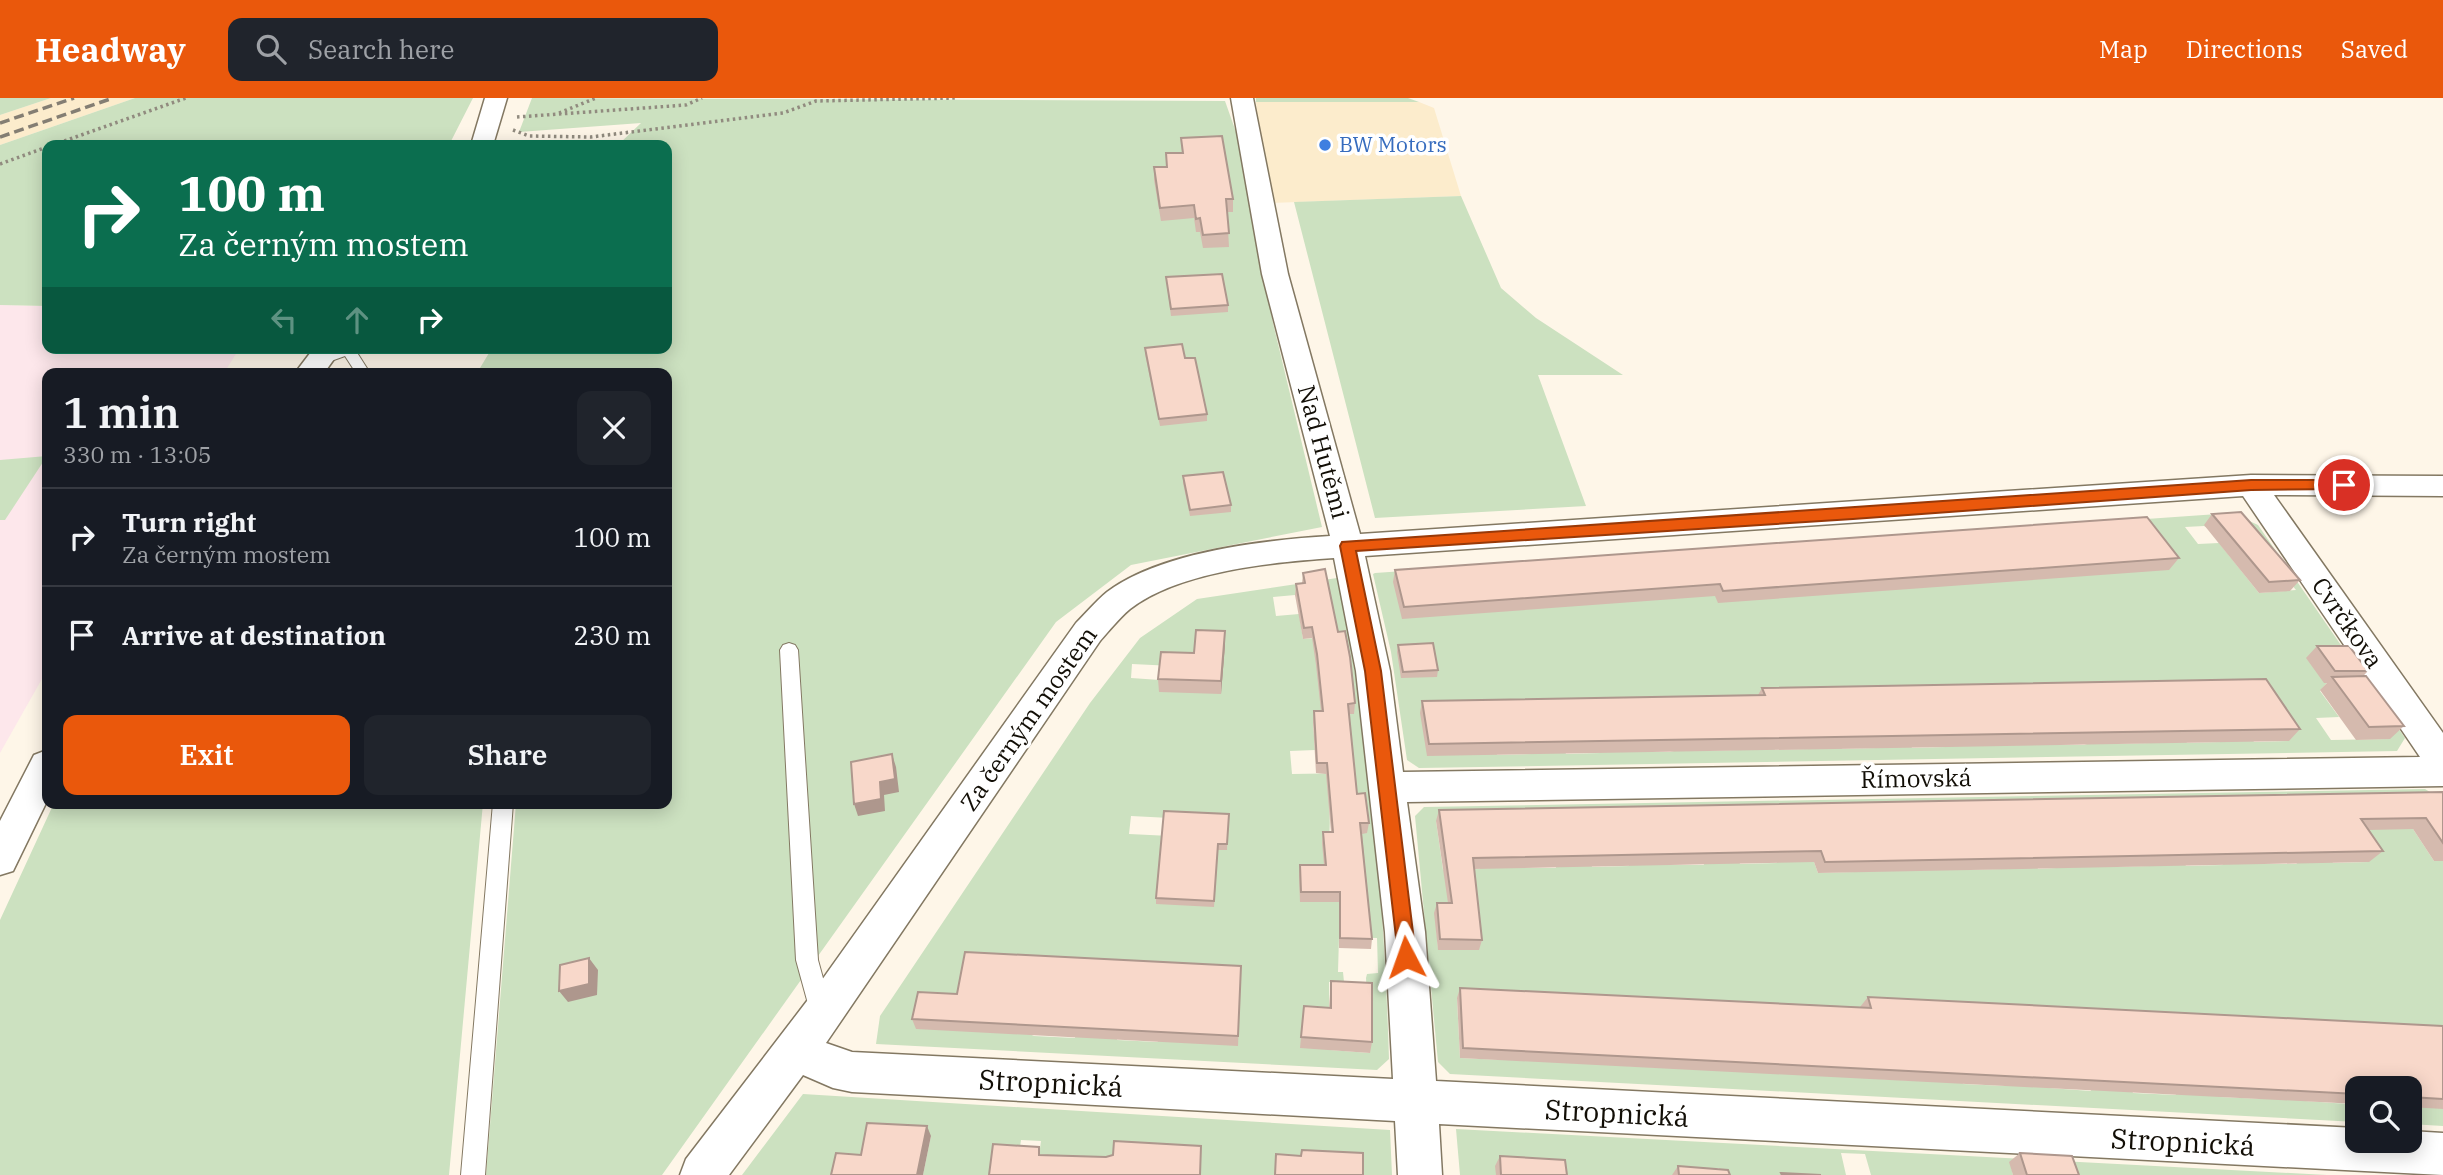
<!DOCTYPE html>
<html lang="en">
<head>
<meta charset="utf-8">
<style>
	:root { --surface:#171b24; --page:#20242c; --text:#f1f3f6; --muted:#9ea1a6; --line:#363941; --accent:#ea580c }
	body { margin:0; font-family:"IBM Plex Serif",serif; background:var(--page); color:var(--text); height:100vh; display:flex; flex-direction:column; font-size:26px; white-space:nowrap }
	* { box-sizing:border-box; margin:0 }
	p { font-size:23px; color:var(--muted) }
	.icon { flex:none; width:38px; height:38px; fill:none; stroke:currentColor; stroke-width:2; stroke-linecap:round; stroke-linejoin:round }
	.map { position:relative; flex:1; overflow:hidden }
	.details { position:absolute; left:42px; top:270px; width:630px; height:441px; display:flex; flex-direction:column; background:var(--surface); border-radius:14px; box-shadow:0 4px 18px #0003 }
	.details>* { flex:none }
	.banner { position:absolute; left:42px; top:42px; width:630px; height:214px; border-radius:14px; box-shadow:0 4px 18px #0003; background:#0b6e4f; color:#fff; overflow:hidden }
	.controls { position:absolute; left:2345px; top:978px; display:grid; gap:14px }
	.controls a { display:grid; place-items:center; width:77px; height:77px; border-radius:14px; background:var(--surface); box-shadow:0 4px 18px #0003; font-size:35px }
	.pin { position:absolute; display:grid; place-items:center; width:60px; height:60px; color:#fff; margin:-30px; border:4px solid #fff; border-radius:50%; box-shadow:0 2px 7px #0007 }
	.me { position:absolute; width:77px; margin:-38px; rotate:356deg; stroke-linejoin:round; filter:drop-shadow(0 0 5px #0008) }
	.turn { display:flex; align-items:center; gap:24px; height:147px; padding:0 21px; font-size:32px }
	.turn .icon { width:91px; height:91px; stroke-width:2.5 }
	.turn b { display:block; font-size:49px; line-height:60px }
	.lanes { display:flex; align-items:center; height:66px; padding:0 21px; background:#0003; justify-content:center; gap:35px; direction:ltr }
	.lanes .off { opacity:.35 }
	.round { display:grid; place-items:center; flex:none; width:74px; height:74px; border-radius:14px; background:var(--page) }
	.summary { display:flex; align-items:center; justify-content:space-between; height:119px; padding:0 21px }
	h1 { font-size:42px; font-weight:600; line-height:52px }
	.cta { display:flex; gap:14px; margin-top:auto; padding:14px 21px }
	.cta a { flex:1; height:80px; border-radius:14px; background:var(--accent); color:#fff; font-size:28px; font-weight:600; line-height:80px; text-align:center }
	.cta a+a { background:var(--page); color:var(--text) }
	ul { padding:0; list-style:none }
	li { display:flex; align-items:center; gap:21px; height:98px; padding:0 21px; border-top:2px solid var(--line) }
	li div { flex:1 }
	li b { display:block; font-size:26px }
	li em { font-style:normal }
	header { display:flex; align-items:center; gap:42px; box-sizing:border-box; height:98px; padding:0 35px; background:var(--accent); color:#fff }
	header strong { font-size:33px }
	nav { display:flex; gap:38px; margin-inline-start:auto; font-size:24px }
	.search { width:490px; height:63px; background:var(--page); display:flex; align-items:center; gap:18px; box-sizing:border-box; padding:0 24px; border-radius:14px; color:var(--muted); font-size:26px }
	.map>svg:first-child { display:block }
	.built { fill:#fceccc }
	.education { fill:#fde7eb }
	.green { fill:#cce1c0; fill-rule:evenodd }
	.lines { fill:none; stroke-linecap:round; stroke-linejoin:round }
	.service-casing { stroke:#837862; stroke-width:2 }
	.minor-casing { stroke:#837862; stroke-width:3 }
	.path { stroke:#918b7f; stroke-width:3.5; stroke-dasharray:2.5 3.5; stroke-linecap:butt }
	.service { fill:#fff; fill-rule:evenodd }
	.minor { fill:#fff; fill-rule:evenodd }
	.rail { stroke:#847e73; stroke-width:3.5; stroke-dasharray:10 5; stroke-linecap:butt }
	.wall { fill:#d5baae }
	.shaded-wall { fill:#ae978d }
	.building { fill:#f8d8ca; stroke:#ae978d; stroke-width:2 }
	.route { fill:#ea580c; stroke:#983908; stroke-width:2 }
	.shop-dot { fill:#3f7fe0; stroke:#fff; stroke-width:2.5 }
	.labels { text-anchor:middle; stroke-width:7; stroke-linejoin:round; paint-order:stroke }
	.far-shop-label { font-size:21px; fill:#366cbe; stroke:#fff; text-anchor:start }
	.street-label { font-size:24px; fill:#120e06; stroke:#fff }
	.near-street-label { font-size:28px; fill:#120e06; stroke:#fff }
</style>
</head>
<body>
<header>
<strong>Headway</strong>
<div class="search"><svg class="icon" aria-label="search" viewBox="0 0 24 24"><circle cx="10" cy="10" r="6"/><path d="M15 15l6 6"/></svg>Search here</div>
<nav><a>Map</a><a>Directions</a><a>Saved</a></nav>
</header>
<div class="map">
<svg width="2443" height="1077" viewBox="0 0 2443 1077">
	<rect width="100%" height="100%" fill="#fef6e8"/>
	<path class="built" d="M51,0H135L0,47V17Z
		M1256,4H1419L1434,10L1461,98L1271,105L1265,96Z"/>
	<path class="education" d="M0,207L47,208V250H245L239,251L224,275H47V572L0,655Z"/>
	<path class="green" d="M0,0H51L0,17Z
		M135,0H473L449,47H47V208L0,207V47Z
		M532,0L1225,3L1237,37L1273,225L1322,429L1131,467L1056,524L662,1077H486L516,705H667V275H551V271L477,275L492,250H667V47H618L641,25L519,34Z
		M1256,0H1408L1419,4H1256Z
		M1461,98L1501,190L1536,220L1623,277H1538L1586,408L1375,420L1294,104Z
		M47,358L5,422H0V362Z
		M2232,415L2258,427L2405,640L2397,653L1419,670L1407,662L1391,554L1373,476L1375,475ZM2204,428L2278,470L2296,492L2259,495L2219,445L2198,446L2185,429ZM2327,585L2389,641L2331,642L2316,620L2339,619L2320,593ZM2157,595L2288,643L2254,644L2250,637L2221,644L2187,645ZM2024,597L2151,645L2117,646L2113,638L2084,647H2050ZM1891,599L2014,647L1980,648L1976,641L1946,649L1912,650ZM1856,600L1877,650L1842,651L1839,643L1809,651L1775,652L1756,601ZM1625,612L1739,652L1704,653L1701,646L1670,654H1636ZM1489,614L1600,655L1566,656L1563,648L1532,656L1497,657Z
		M1337,480C1371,638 1384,800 1389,961L1377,972L876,946L880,918L1090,605L1140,540L1197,501ZM1295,497L1348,568L1315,540L1303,541L1299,516L1276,518L1273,499ZM1132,566L1194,569L1160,582L1131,580ZM1351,591L1354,616H1344L1352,675L1292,676L1290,653L1315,652L1313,624ZM1329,707L1366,803L1327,804C1325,771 1332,740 1329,707ZM1131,718L1228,723L1227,752H1218L1191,739L1129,736ZM1339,839L1377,840L1378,875L1367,876L1366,880L1370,955L1330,952L1329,884H1344L1343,874H1338ZM1084,871L1075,940L1034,938L960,906ZM1124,873L1158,944H1157L1117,942Z
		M2425,691L2443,702V725L2430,705L2370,708L2387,731H2413L2434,763H2443V938L2436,939L2443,951V959L2408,957L2396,936L2354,934L2383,990H2357V1024L1450,976L1438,964L1415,718L1424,709ZM2296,707H2331L2369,764L2333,765L2321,748H2287L2297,766H2260L2226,709L2262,708L2267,716L2300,715ZM2189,709L2223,767L2186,768L2176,751H2141L2150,768L2114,769L2083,712L2119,711L2124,719L2158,718L2154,710ZM2011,712H2046L2075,769L2038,771L2030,753L1995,754L2002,771L1966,772L1940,714L1976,713L1980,721L2014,720ZM1903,714L1928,772L1891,773L1884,756L1849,757L1855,774L1818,775L1797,717L1833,716L1837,724L1870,723L1868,715ZM1725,717H1761L1777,765L1740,766L1735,754H1701L1704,767H1667L1655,719L1690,718L1692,726H1727ZM1617,719L1629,768L1592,769L1589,756L1554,757L1556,770H1519L1510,722L1546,721L1548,729L1582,728L1581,720ZM1473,722L1480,771L1443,772L1436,723ZM1435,815L1475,816L1479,852L1438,851ZM1457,901L1497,902L1502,962L1460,960ZM1538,904L1579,906L1581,921L1620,923L1618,907L1658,910L1669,970L1627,968L1625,958L1585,956L1586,966L1545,963ZM1860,910L1901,912L1907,932L1946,934L1940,913L1981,916L2005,988L1963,986L1959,975L1919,973L1921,983L1879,981ZM1700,912L1741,914L1745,929L1784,931L1781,916L1821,918L1836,978L1794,976L1791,966L1751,964L1753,974L1711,972ZM2024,918L2065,920L2072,941L2112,942L2105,922L2146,924L2176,997L2133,995L2128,984L2088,982L2091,993L2049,990ZM2188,926L2230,928L2240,949L2279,950L2270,930L2311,932L2348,1006L2305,1003L2299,992L2258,990L2263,1001L2220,999Z
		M54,705H483L449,1077H0V822Z
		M803,996L1390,1032L1392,1077H1362L1361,1055C1332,1054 1305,1064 1276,1062L1275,1077H1201V1058L1115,1066L1039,1058L1041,1043L1021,1042L1019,1056L993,1077H923L931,1038L839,1077H742Z
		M2443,1000V1028L2410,1026V1009Z
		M1456,1031L2327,1077H2064L2010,1064L2013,1077H1871L1865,1056L1841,1055L1846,1077H1721L1719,1070H1705L1706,1077H1460Z"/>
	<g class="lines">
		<g class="service-casing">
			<path id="service" d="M338,250H358L356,253L370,275H356L345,258L317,268L310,264Z
				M789,545L795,547L798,552L818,862L832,913L829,920L821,923L813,920L810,913L796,862L780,552L783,547Z
				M493,705H513L485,1077H461Z"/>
		</g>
		<g class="minor-casing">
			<path id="minor" d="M485,0H507L493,47H471Z
				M1231,0H1253L1288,176L1360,436L2251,377L2443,378V398L2274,397L2443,635V688L1407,704L1425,834L1436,983L2357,1030V1043H2410V1033L2443,1035V1077L1439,1026L1442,1077H1398L1395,1023L852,994L833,990L803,977L729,1077H680L686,1061L807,903L1076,525C1086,515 1096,503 1107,494C1160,454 1264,442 1330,438L1262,176ZM2243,398L2420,659L1403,674L1390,573L1365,458ZM1334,460L1356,573L1385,834L1393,981L852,954L826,945L1100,543C1109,533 1119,520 1130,511C1179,473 1273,464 1334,460Z
				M314,250H342L324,275H295Z
				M47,652V703L13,773L0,777V723L34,657Z"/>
		</g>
		<path class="path" d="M559,15L596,0
			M517,19L686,7L702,0
			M513,32L529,38L591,39L783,15L816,3L956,0
			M53,47L186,0
			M0,66L47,49"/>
		<use href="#service" class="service"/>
		<use href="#minor" class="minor"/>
		<path class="rail" d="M0,25L74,0
			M0,39L113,0"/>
	</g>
	<path class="wall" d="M1181,40L1233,101V114H1227L1229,149L1203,150L1200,134H1196L1194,120L1161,123L1154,82V69H1166V55H1182Z
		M1166,179L1228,207V214L1171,218Z
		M1145,250L1185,260L1207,316V323L1160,328L1145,256Z
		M1183,379L1231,407V414L1190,418L1183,385Z
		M2212,416L2300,482L2290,493L2259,495L2204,427Z
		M2179,460L2169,472L1718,505L1715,498L1402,521L1393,484L1395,472Z
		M1303,475L1338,534L1355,605L1354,616H1349L1357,696L1369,725L1367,735L1362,736L1372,841L1371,851L1339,850V804H1300L1299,777L1300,767H1324L1322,745L1323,734H1331L1326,676L1316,675L1313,624L1314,613H1321L1316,567L1312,540L1303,541L1295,497L1296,486L1302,485Z
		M1225,547L1221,596L1159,594L1158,581L1194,555Z
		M1398,547L1438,572L1437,579L1401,580L1397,554Z
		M2317,548L2368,573L2363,578L2404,628L2390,641L2356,642L2320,592L2327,585H2324L2306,560Z
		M1762,590L2300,631L2289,643L1427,658L1420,615L1422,603L1758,597Z
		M2443,694V763H2434L2413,731L2368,732L2383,753L2369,764L1818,775L1814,764L1474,771L1482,842L1479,852H1438L1434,815L1437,805H1448L1436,723L1439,712Z
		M1229,716L1227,752H1218L1214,809L1156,806V800Z
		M1241,868L1238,948L916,931L912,921Z
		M1331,883L1372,944L1370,955L1300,950L1304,908L1329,910Z
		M1460,890L1860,909L1868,899L2443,928V1011L2410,1009V990H2357V1006L1460,960L1457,900Z
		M2020,1055L2079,1077H2013L2009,1064Z
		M1500,1058L1567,1077H1496L1495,1068Z
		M1678,1068L1730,1077H1672Z"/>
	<path class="shaded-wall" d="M1225,533V547L1221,596V583Z
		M892,656L896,669L899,694L884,697L885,713L858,718L854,706L880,684Z
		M589,860L598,872L597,897L568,904L559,893Z
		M927,1028L931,1038L923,1077H917Z"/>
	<path class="building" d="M1222,38L1233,101H1226L1229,135L1203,137L1200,120L1196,121L1194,107L1160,110L1154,69H1167L1166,55H1183L1181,40Z
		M1222,176L1228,207L1171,211L1166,179Z
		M1182,246L1185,260H1195L1207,316L1159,321L1145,250Z
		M1223,374L1231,407L1190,412L1183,378Z
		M2241,414L2300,482L2269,484L2212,416Z
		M2147,419L2179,460L1723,493L1720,486L1404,509L1395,472Z
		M1325,471L1338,534L1345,533L1350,559L1355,605L1348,606L1357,696L1365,695L1369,725H1360L1372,841L1340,840V794H1301L1300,767H1326L1323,734H1333L1327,665H1317L1314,613H1323L1317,556L1312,529L1304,530L1296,486L1305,485L1303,475Z
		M1196,532L1225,533L1221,583L1158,581L1161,554L1194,555Z
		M1433,545L1438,572L1403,574L1398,547Z
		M2317,548H2349L2368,573H2335Z
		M2366,578L2404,628L2369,629L2332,579Z
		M2266,581L2300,631L1429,646L1422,603L1765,597L1762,590Z
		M892,656L895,681L880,684L881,701L854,706L851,664Z
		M2443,694V745L2426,720L2361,721L2383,753L1825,764L1821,753L1473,760L1482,842L1440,841L1437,805H1452L1439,712Z
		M1164,713L1229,716L1227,746H1218L1214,803L1156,800Z
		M965,854L1241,868L1238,938L912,921L918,894L957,896Z
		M589,860V886L559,893L560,867Z
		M1331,883L1372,885V944L1301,939L1304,908L1331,910Z
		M1460,890L1871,910L1868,899L2443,928V1001L2410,999V990H2357V996L1463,950Z
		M867,1025L927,1028L917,1077H831L836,1055L861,1057Z
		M1114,1043L1201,1048L1200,1077H989L993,1046L1039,1049V1057L1106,1059L1113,1057Z
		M1302,1052L1363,1055V1077H1275L1276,1056L1301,1058Z
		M2020,1055L2072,1058L2079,1077H2027Z
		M1500,1058L1565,1062L1567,1077H1501Z
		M1678,1068L1728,1072L1730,1077H1679Z
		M1781,1075L1821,1077H1782Z"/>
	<path class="route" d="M2251,382H2344L2351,387L2344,391L2251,392L1853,421L1356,453L1381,573L1416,859L1413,865L1406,867L1399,865L1365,573L1340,448L1342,444Z"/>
	<circle class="shop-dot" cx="1325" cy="47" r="7"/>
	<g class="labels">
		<g class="far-shop-label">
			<text x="1339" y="54">BW Motors</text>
		</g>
		<g class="street-label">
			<text transform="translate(1323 354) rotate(75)" y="8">Nad Hutěmi</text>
			<text transform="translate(2347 525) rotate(55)" y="8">Cvrčkova</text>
			<text transform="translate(1029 621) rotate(-55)" y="8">Za černým mostem</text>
			<text transform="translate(1916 681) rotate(-1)" y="8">Římovská</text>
		</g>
		<g class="near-street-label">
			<text transform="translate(1051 985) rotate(3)" y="10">Stropnická</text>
			<text transform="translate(1617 1015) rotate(3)" y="10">Stropnická</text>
			<text transform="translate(2183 1044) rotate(3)" y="10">Stropnická</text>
		</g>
	</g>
</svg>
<div class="controls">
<a><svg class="icon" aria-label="search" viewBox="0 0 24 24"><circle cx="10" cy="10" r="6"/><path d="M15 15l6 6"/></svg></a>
</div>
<div class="pin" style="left:2344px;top:387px;background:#d93025"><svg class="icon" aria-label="arrive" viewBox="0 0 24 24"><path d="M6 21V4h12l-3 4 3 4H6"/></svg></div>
<svg class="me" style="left:1406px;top:859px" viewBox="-20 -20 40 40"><path d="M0-17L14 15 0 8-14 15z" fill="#ea580c" stroke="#fff" stroke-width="4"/></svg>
<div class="banner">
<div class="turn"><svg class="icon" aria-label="right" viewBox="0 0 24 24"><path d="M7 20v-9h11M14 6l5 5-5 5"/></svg><div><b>100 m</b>Za černým mostem</div></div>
<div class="lanes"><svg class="icon off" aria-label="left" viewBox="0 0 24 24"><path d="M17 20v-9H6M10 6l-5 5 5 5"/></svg><svg class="icon off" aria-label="ahead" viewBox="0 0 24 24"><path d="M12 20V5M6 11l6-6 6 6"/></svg><svg class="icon" aria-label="right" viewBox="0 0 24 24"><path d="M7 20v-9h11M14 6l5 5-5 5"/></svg></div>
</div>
<section class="details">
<div class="summary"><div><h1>1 min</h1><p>330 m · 13:05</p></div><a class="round"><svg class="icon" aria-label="close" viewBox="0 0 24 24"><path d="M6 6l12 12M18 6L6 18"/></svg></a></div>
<ul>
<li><svg class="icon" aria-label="right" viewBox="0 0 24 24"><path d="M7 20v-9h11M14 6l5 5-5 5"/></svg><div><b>Turn right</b><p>Za černým mostem</p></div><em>100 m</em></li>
<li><svg class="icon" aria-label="arrive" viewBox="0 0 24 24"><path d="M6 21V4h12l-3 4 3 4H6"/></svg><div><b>Arrive at destination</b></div><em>230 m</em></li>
</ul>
<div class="cta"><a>Exit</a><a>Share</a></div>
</section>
</div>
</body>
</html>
